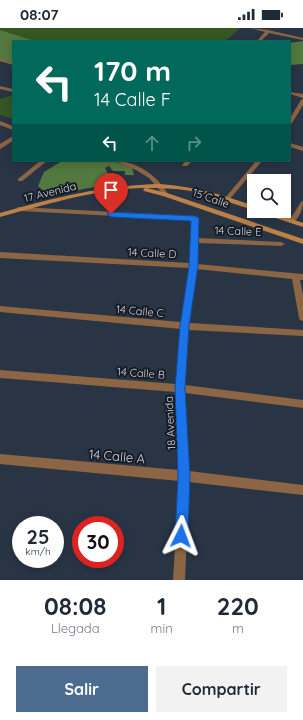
<!DOCTYPE html>
<html lang="es">
<head>
<meta charset="utf-8">
<style>
	:root { --surface:#fff; --page:#f2f2f3; --text:#1f2937; --muted:#747a83; --accent:#4b6c8f }
	body { margin:0; font-family:Quicksand,sans-serif; background:var(--page); color:var(--text); height:100vh; display:flex; flex-direction:column; font-size:15px; white-space:nowrap }
	* { box-sizing:border-box; margin:0 }
	p { font-size:13px; color:var(--muted) }
	.icon { flex:none; width:22px; height:22px; fill:none; stroke:currentColor; stroke-width:2; stroke-linecap:round; stroke-linejoin:round }
	.map { position:relative; height:552px; overflow:hidden }
	.panel { display:flex; flex-direction:column; background:var(--surface); flex:1 }
	.panel>* { flex:none }
	.hud { position:absolute; left:12px; top:12px; width:279px; height:122px; border-radius:0px; box-shadow:0 2px 10px #0003; background:#00695c; color:#fff; overflow:hidden }
	.tools { position:absolute; left:247px; top:146px; display:grid; gap:8px }
	.tools a { display:grid; place-items:center; width:44px; height:44px; border-radius:0px; background:var(--surface); box-shadow:0 2px 10px #0003; font-size:20px }
	.speed { position:absolute; left:12px; top:488px; display:flex; gap:8px; font-size:20px; font-weight:700; text-align:center }
	.speed>* { display:grid; place-content:center; width:52px; height:52px; border-radius:50%; background:var(--surface); box-shadow:0 2px 10px #0003; line-height:1 }
	.speed small { font-size:10px; font-weight:400 }
	.speed .limit { border:6px solid #d22; background:#fff; color:#111 }
	.pin { position:absolute; display:grid; place-items:center; width:34px; height:34px; color:#fff; margin:-41px -17px; border-radius:50% 50% 50% 0; rotate:-45deg; box-shadow:0 0 4px #0007 }
	.pin .icon { rotate:45deg }
	.me { position:absolute; width:44px; margin:-22px; rotate:3deg; stroke-linejoin:round; filter:drop-shadow(0 0 3px #0008) }
	.turn { display:flex; align-items:center; gap:14px; height:84px; padding:0 16px; font-size:18px }
	.turn .icon { width:52px; height:52px; stroke-width:2.5 }
	.turn b { display:block; font-size:28px; line-height:34px }
	.lanes { display:flex; align-items:center; height:38px; padding:0 16px; background:#0003; justify-content:center; gap:20px; direction:ltr }
	.lanes .off { opacity:.35 }
	.eta { display:flex; justify-content:space-evenly; align-items:center; height:68px; text-align:center }
	.eta b { font-size:24px; font-weight:800; line-height:28px }
	.action { display:flex; gap:8px; margin-top:auto; padding:8px 16px }
	.action a { flex:1; height:46px; border-radius:0px; background:var(--accent); color:#fff; font-size:16px; font-weight:800; line-height:46px; text-align:center }
	.action a+a { background:var(--page); color:var(--text) }
	.status { display:flex; justify-content:space-between; align-items:center; height:28px; padding:0 20px; background:var(--surface); direction:ltr }
	.status svg { height:11px; fill:currentColor }
	.map>svg:first-child { display:block }
	.green { fill:#355823 }
	.forest { fill:#537940 }
	.lines { fill:none; stroke-linecap:round; stroke-linejoin:round }
	.street { fill:#8c6644; fill-rule:evenodd }
	.secondary { fill:#bd8148; fill-rule:evenodd }
	.route { fill:#1a73e8; stroke:#114b97 }
	.labels { text-anchor:middle; stroke-width:4; stroke-linejoin:round; paint-order:stroke }
	.street-label { font-size:11px; fill:#cfd6e1; stroke:#171c24 }
	.near-street-label { font-size:13px; fill:#cfd6e1; stroke:#171c24 }
</style>
</head>
<body>
<div class="status"><b>08:07</b><svg viewBox="0 0 49 12"><path d="M0 12V9h3v3zM5 12V6h3v6zM10 12V3h3v9zM15 12V0h3v12zM26 1h20v11H26zM47 4h2v5h-2z"/></svg></div>
<div class="map">
<svg width="303" height="552" viewBox="0 0 303 552">
	<rect width="100%" height="100%" fill="#293545"/>
	<path class="green" d="M0,0H240L228,11L220,13H35L0,2Z
		M13,67V91L0,87V71Z"/>
	<path class="forest" d="M0,2L35,13H13V37L0,33Z
		M303,13V36L290,37V15Z
		M62,133H112L132,140L134,147H125V143H113L109,138L105,140L112,153L105,158L88,160L50,169L38,158L44,144Z"/>
	<g class="lines">
		<path class="street" d="M250,0L268,2L303,10V12L269,5L261,13H257L265,4Z
			M0,31L13,34V36L0,33Z
			M0,58L13,61V64L0,61Z
			M290,64L303,66V70L290,66Z
			M303,71V77L292,95L290,96V90L301,72Z
			M0,93L13,98V102L0,97Z
			M13,108V113L0,121V116Z
			M290,115L303,119V123L290,119Z
			M40,133H47L22,153H18V151Z
			M114,133C137,133 157,147 168,166L167,167H163L158,160L149,150L136,142Z
			M186,133H192L187,138H183L182,137Z
			M256,133H262L229,172H225V170Z
			M303,173C303,181 299,191 292,195H290L289,193L301,174Z
			M18,179L195,188L198,190V210L281,214L285,216L281,218L198,215L197,236L303,246V252H300L303,267V293L300,292L299,290L292,251L196,241L190,295L303,302V308L189,302L185,357L303,372V380L185,365L189,443L303,457V467L189,454L185,552H173L179,453L0,436V426L179,442L176,364L0,350V342L176,356L181,301L0,284V278L181,294L189,240L0,230V224L189,235L192,192L20,183L17,181Z"/>
		<path class="secondary" d="M160,156C195,159 221,166 254,178V182C239,178 224,172 209,167C189,161 168,160 147,160L167,165L303,211V216L163,168L144,163L143,162L145,160C95,161 48,176 0,189V185C53,170 105,157 160,156Z
			M259,183H269L303,195V199L260,185Z"/>
	</g>
	<path class="route" d="M108,184L195,188L199,190L198,238L189,298L185,360L190,448L188,508L186,512L181,514L177,512L175,508L178,448L175,360L180,298L189,238L191,193L111,189L107,186Z"/>
	<g class="labels">
		<g class="street-label">
			<text transform="translate(50 164) rotate(-14)" y="4">17 Avenida</text>
			<text transform="translate(211 170) rotate(19)" y="4">15 Calle</text>
			<text transform="translate(238 203) rotate(2)" y="4">14 Calle E</text>
			<text transform="translate(152 225) rotate(3)" y="4">14 Calle D</text>
			<text transform="translate(140 283) rotate(5)" y="4">14 Calle C</text>
			<text transform="translate(141 345) rotate(4)" y="4">14 Calle B</text>
			<text transform="translate(170 395) rotate(-93)" y="4">18 Avenida</text>
		</g>
		<g class="near-street-label">
			<text transform="translate(117 428) rotate(5)" y="5">14 Calle A</text>
		</g>
	</g>
</svg>
<div class="tools">
<a><svg class="icon" aria-label="search" viewBox="0 0 24 24"><circle cx="10" cy="10" r="6"/><path d="M15 15l6 6"/></svg></a>
</div>
<div class="speed"><div>25<small>km/h</small></div><div class="limit">30</div></div>
<div class="pin" style="left:111px;top:186px;background:#d93025"><svg class="icon" aria-label="arrive" viewBox="0 0 24 24"><path d="M6 21V4h12l-3 4 3 4H6"/></svg></div>
<svg class="me" style="left:181px;top:508px" viewBox="-20 -20 40 40"><path d="M0-17L14 15 0 8-14 15z" fill="#1a73e8" stroke="#fff" stroke-width="4"/></svg>
<div class="hud">
<div class="turn"><svg class="icon" aria-label="left" viewBox="0 0 24 24"><path d="M17 20v-9H6M10 6l-5 5 5 5"/></svg><div><b>170 m</b>14 Calle F</div></div>
<div class="lanes"><svg class="icon" aria-label="left" viewBox="0 0 24 24"><path d="M17 20v-9H6M10 6l-5 5 5 5"/></svg><svg class="icon off" aria-label="ahead" viewBox="0 0 24 24"><path d="M12 20V5M6 11l6-6 6 6"/></svg><svg class="icon off" aria-label="right" viewBox="0 0 24 24"><path d="M7 20v-9h11M14 6l5 5-5 5"/></svg></div>
</div>
</div>
<section class="panel">
<div class="eta">
<div><b>08:08</b><p>Llegada</p></div>
<div><b>1</b><p>min</p></div>
<div><b>220</b><p>m</p></div>
</div>
<div class="action"><a>Salir</a><a>Compartir</a></div>
</section>
</body>
</html>
